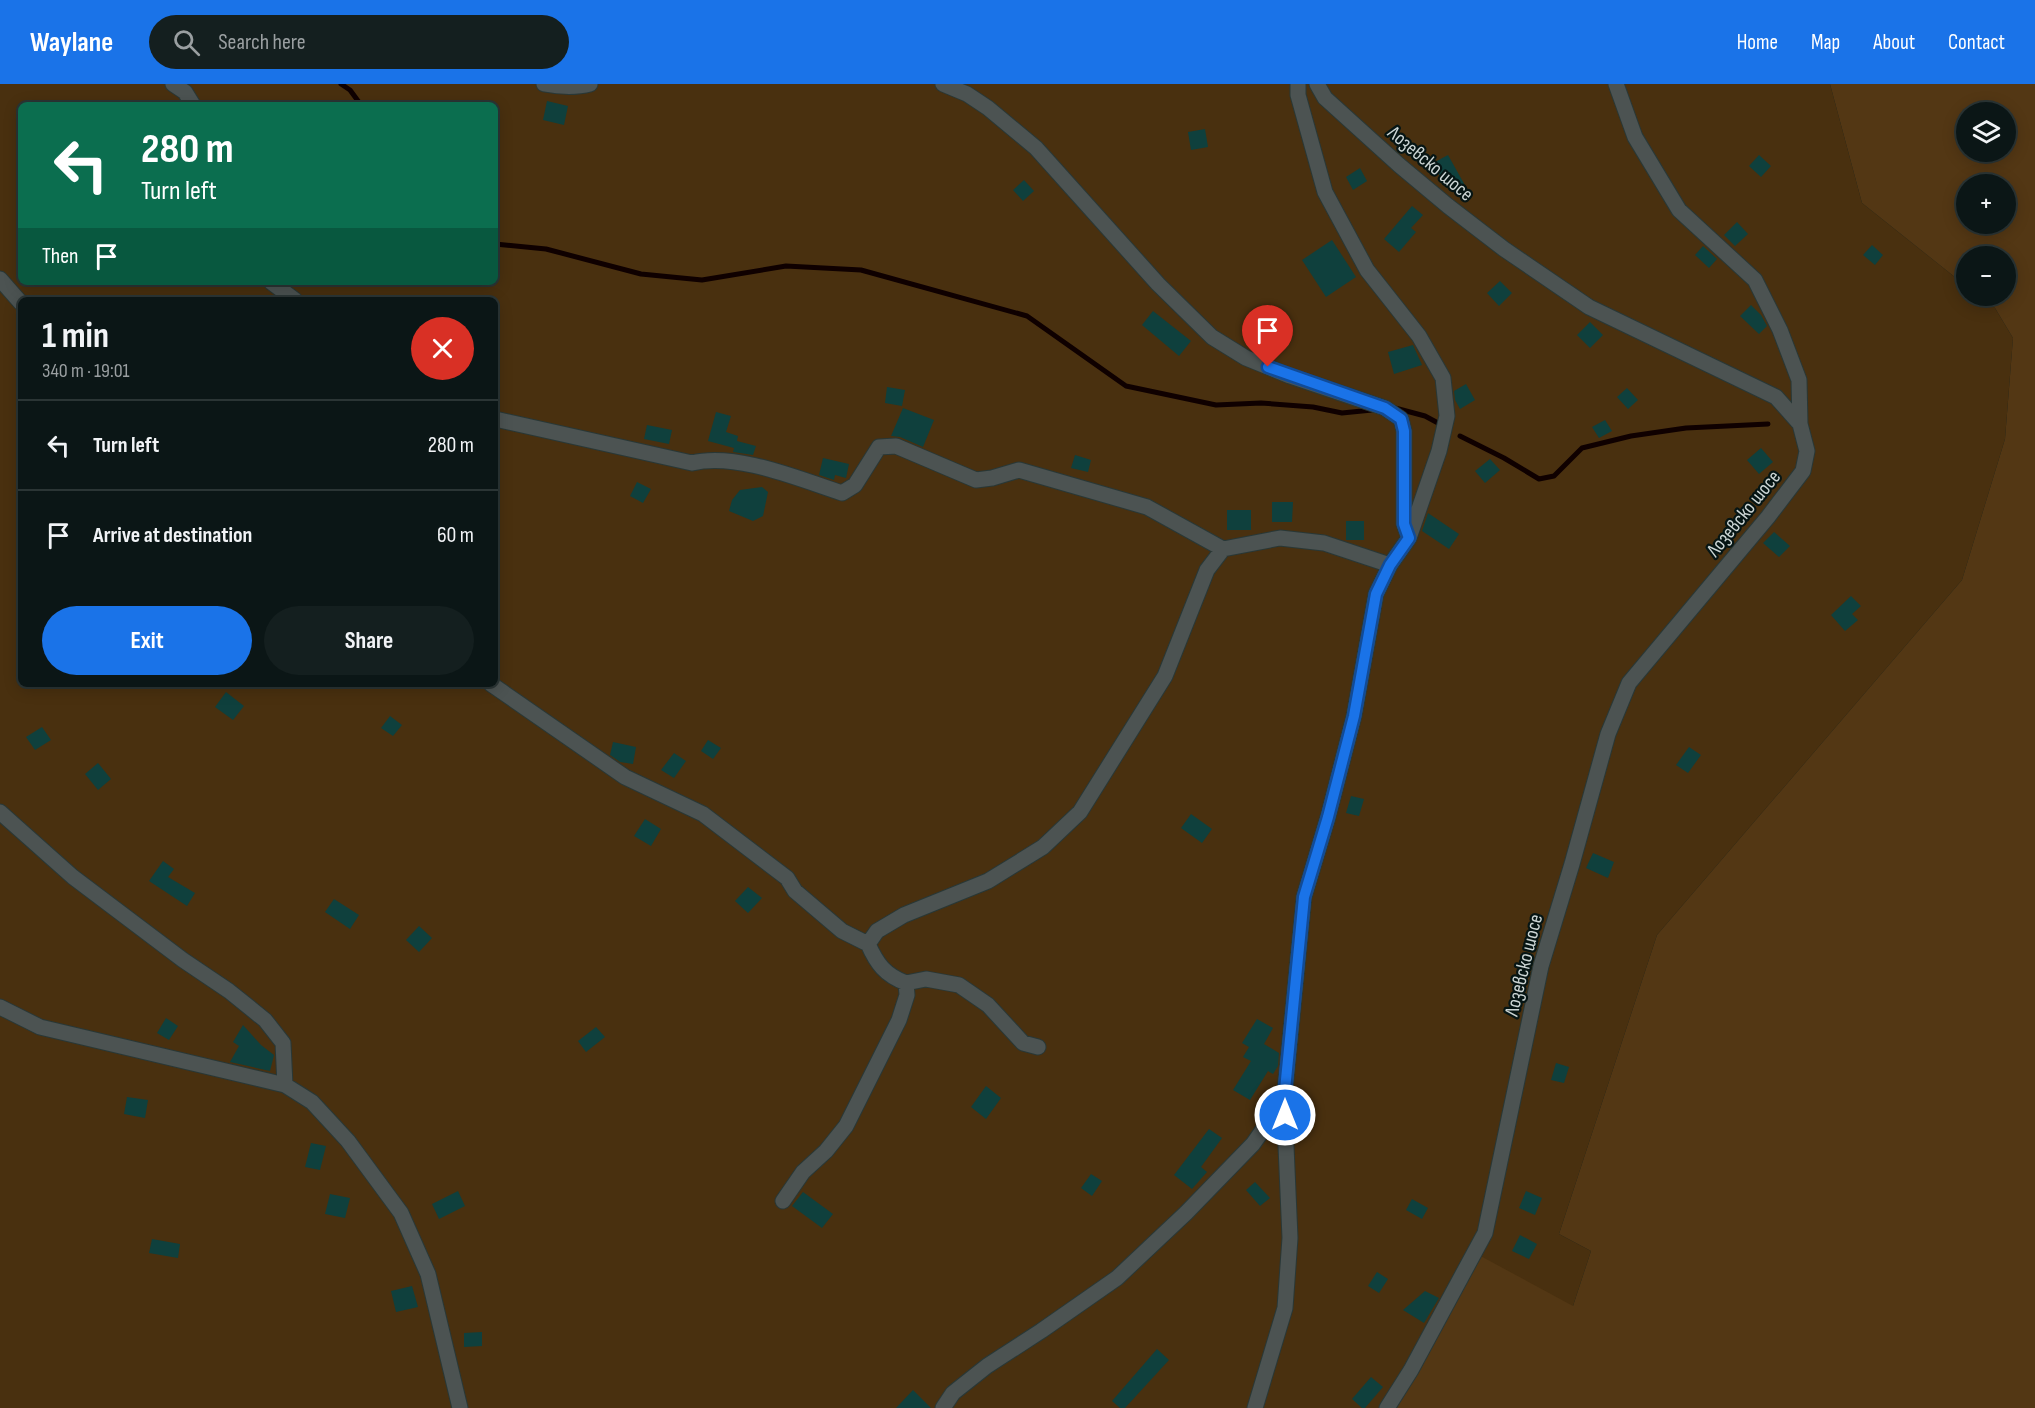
<!DOCTYPE html>
<html lang="en">
<head>
<meta charset="utf-8">
<style>
	:root { --surface:#0b1616; --page:#141f1f; --text:#f1f3f6; --muted:#9a9fa1; --line:#2b3535; --accent:#1a73e8 }
	body { margin:0; font-family:"Sofia Sans Condensed",sans-serif; background:var(--page); color:var(--text); height:100vh; display:flex; flex-direction:column; font-size:22px; white-space:nowrap }
	* { box-sizing:border-box; margin:0 }
	p { font-size:20px; color:var(--muted) }
	.icon { flex:none; width:33px; height:33px; fill:none; stroke:currentColor; stroke-width:2; stroke-linecap:round; stroke-linejoin:round }
	.map { position:relative; flex:1; overflow:hidden }
	.details { position:absolute; left:18px; top:213px; width:480px; height:390px; display:flex; flex-direction:column; background:var(--surface); border-radius:9px; box-shadow:0 3px 15px #0003,0 0 0 2px var(--line) }
	.details>* { flex:none }
	.banner { position:absolute; left:18px; top:18px; width:480px; height:183px; border-radius:9px; box-shadow:0 3px 15px #0003,0 0 0 2px var(--line); background:#0b6e4f; color:#fff; overflow:hidden }
	.tools { position:absolute; left:1956px; top:18px; display:grid; gap:12px }
	.tools a { display:grid; place-items:center; width:60px; height:60px; border-radius:50%; background:var(--surface); box-shadow:0 3px 15px #0003,0 0 0 2px var(--line); font-size:30px }
	.pin { position:absolute; display:grid; place-items:center; width:51px; height:51px; color:#fff; margin:-62px -26px; border-radius:50% 50% 50% 0; rotate:-45deg; box-shadow:0 0 6px #0007 }
	.pin .icon { rotate:45deg }
	.me { position:absolute; width:66px; margin:-33px; rotate:0deg; stroke-linejoin:round; filter:drop-shadow(0 0 4px #0008) }
	.turn { display:flex; align-items:center; gap:21px; height:126px; padding:0 24px; font-size:27px }
	.turn .icon { width:78px; height:78px; stroke-width:2.5 }
	.turn b { display:block; font-size:42px; line-height:51px }
	.then { display:flex; align-items:center; height:57px; padding:0 24px; background:#0003; gap:12px; font-size:22px }
	.round { display:grid; place-items:center; flex:none; width:63px; height:63px; border-radius:32px; background:var(--page) }
	.head { display:flex; align-items:center; justify-content:space-between; height:102px; padding:0 24px }
	h1 { font-size:36px; font-weight:700; line-height:45px }
	.button { display:flex; gap:12px; margin-top:auto; padding:12px 24px }
	.button a { flex:1; height:69px; border-radius:36px; background:var(--accent); color:#fff; font-size:24px; font-weight:700; line-height:69px; text-align:center }
	.button a+a { background:var(--page); color:var(--text) }
	ul { padding:0; list-style:none }
	li { display:flex; align-items:center; gap:18px; height:90px; padding:0 24px; border-top:2px solid var(--line) }
	li div { flex:1 }
	li b { display:block; font-size:22px }
	li em { font-style:normal }
	header { display:flex; align-items:center; gap:36px; box-sizing:border-box; height:84px; padding:0 30px; background:var(--accent); color:#fff }
	header strong { font-size:28px }
	nav { display:flex; gap:33px; margin-inline-start:auto; font-size:21px }
	.search { width:420px; height:54px; background:var(--page); display:flex; align-items:center; gap:15px; box-sizing:border-box; padding:0 21px; border-radius:33px; color:var(--muted); font-size:22px }
	.map>svg:first-child { display:block }
	.green { fill:#49300f; fill-rule:evenodd }
	.forest { fill:#533714; fill-rule:evenodd }
	.lines { fill:none; stroke-linecap:round; stroke-linejoin:round }
	.stream { stroke:#0f0000; stroke-width:5 }
	.building { fill:#0f403d }
	.minor-casing { stroke:#293837; stroke-width:17 }
	.minor { stroke:#4c5352; stroke-width:15 }
	.route-casing { stroke:#114b97; stroke-width:15 }
	.route { stroke:#1a73e8; stroke-width:10 }
	.labels { text-anchor:middle; stroke-width:4.5; stroke-linejoin:round; paint-order:stroke }
	.street-label { font-size:20px; fill:#ccd5d4; stroke:#061514 }
</style>
</head>
<body>
<header>
<strong>Waylane</strong>
<div class="search"><svg class="icon" aria-label="search" viewBox="0 0 24 24"><circle cx="10" cy="10" r="6"/><path d="M15 15l6 6"/></svg>Search here</div>
<nav><a>Home</a><a>Map</a><a>About</a><a>Contact</a></nav>
</header>
<div class="map">
<svg width="2035" height="1324" viewBox="0 0 2035 1324">
	<rect width="100%" height="100%" fill="#0f1e1d"/>
	<path class="green" d="M0,0H1830L1862,119L1966,202V212H1979L1995,224L2013,254L2005,355L1962,496L1657,851L1559,1150L1591,1167L1573,1222L1388,1324H0ZM21,21H495V198H21ZM21,216H495V600H21Z"/>
	<path class="forest" d="M1830,0H2035V1324H1387L1475,1169L1573,1222L1591,1167L1559,1150L1657,851L1962,496L2005,355L2013,254L1995,224L1979,212H2006V172H1966V202L1862,119ZM1966,28H2006V68H1966ZM1966,100H2006V140H1966Z"/>
	<g class="lines">
		<path class="stream" d="M341,0L350,6L361,21
			M495,160L546,165L641,190L702,196L786,182L861,186L1027,232L1126,302L1216,321L1261,319L1313,323L1342,329L1372,326
			M1395,324L1425,332L1438,339
			M1460,352L1504,374L1539,395L1554,392L1582,364L1631,352L1686,344L1768,340"/>
	</g>
	<path class="building" d="M547,17L568,22L564,41L543,36Z
		M1205,45L1208,63L1191,66L1188,48Z
		M1448,71L1471,112L1465,116L1443,90L1440,92L1433,79Z
		M1759,71L1771,82L1761,93L1749,82Z
		M1360,84L1367,97L1353,106L1346,93Z
		M1024,96L1034,107L1023,117L1013,106Z
		M1412,122L1423,131L1411,144L1416,148L1399,168L1384,155Z
		M1737,138L1748,150L1735,162L1724,151Z
		M1332,156L1356,193L1326,213L1302,176Z
		M1872,161L1883,171L1875,181L1863,171Z
		M1703,162L1717,175L1709,184L1695,171Z
		M1500,197L1512,209L1499,222L1487,209Z
		M1751,221L1761,231L1767,242L1759,250L1740,232Z
		M1153,227L1191,257L1179,272L1142,241Z
		M1590,238L1603,251L1590,264L1577,251Z
		M1413,261L1422,281L1394,290L1388,268Z
		M1466,300L1475,316L1460,325L1455,316L1454,307Z
		M887,303L905,306L902,322L885,319Z
		M1627,304L1638,316L1628,325L1617,313Z
		M903,324L934,336L923,363L900,353L891,352Z
		M716,328L731,332L726,348L738,352L737,357L756,362L753,371L733,368L734,364L708,357Z
		M1605,336L1612,347L1599,354L1592,343Z
		M647,341L672,346L669,360L644,355Z
		M1761,364L1773,378L1759,390L1747,376Z
		M1075,371L1091,376L1088,388L1071,384Z
		M823,374L849,380L846,394L835,391L834,396L819,391Z
		M1490,375L1500,386L1485,399L1475,387Z
		M637,398L651,405L643,419L630,412Z
		M762,403L768,408L763,432L753,437L729,427L732,416L740,406Z
		M1272,418H1293L1292,438H1272Z
		M1227,426H1251V446H1227Z
		M1428,429L1459,450L1449,465L1422,447Z
		M1346,437H1364V456H1346Z
		M1774,448L1790,462L1779,473L1763,459Z
		M1851,512L1861,522L1852,530L1858,536L1845,547L1831,531Z
		M226,608L244,622L233,636L215,623Z
		M390,632L402,641L393,652L381,644Z
		M42,643L51,656L35,666L26,653Z
		M708,656L721,664L713,675L701,667Z
		M613,658L636,663L633,680L620,678L610,671Z
		M1689,663L1701,671L1688,689L1676,681Z
		M674,669L686,677L674,694L661,686Z
		M98,679L111,695L98,706L85,690Z
		M1351,712L1364,715L1359,732L1346,729Z
		M1191,730L1212,745L1202,759L1181,744Z
		M645,735L661,745L651,762L634,752Z
		M1593,769L1614,778L1608,794L1586,784Z
		M163,777L174,785L168,793L195,809L187,822L149,797Z
		M748,803L762,814L748,829L735,817Z
		M334,815L359,831L350,845L325,828Z
		M419,842L432,854L419,868L406,856Z
		M166,934L178,942L169,956L157,949Z
		M1257,935L1273,944L1264,960L1279,969L1278,982L1273,990L1268,987L1250,1016L1233,1006L1251,977L1243,973L1249,963L1242,959Z
		M243,941L261,961L274,971L270,987L230,978L239,962L233,958Z
		M596,943L605,953L586,968L578,957Z
		M1556,979L1569,983L1564,999L1551,996Z
		M986,1002L1001,1014L986,1035L971,1023Z
		M127,1013L148,1016L145,1034L124,1030Z
		M1209,1045L1222,1054L1201,1083L1207,1088L1192,1105L1174,1091Z
		M311,1059L326,1062L320,1086L305,1083Z
		M1091,1090L1102,1097L1092,1112L1081,1104Z
		M1255,1098L1270,1114L1260,1122L1246,1106Z
		M458,1107L465,1122L439,1135L432,1120Z
		M1526,1107L1542,1114L1535,1131L1519,1124Z
		M803,1108L833,1130L822,1144L792,1122Z
		M330,1110L350,1114L345,1134L325,1130Z
		M1412,1115L1428,1124L1422,1135L1406,1126Z
		M1520,1151L1537,1160L1529,1175L1512,1167Z
		M152,1155L180,1160L178,1174L149,1169Z
		M1377,1188L1388,1195L1379,1209L1368,1202Z
		M412,1202L418,1223L396,1228L391,1207Z
		M1425,1207L1439,1214L1424,1239L1403,1226Z
		M482,1248V1262L464,1263V1249Z
		M1157,1265L1169,1276L1125,1324H1120L1112,1317Z
		M1371,1293L1383,1303L1365,1324H1362L1352,1315Z
		M913,1306L931,1324H896Z"/>
	<g class="lines">
		<g class="minor-casing">
			<path id="minor" d="M173,0L185,8L193,21
				M544,0C560,3 575,4 590,0
				M943,0L967,10L988,24L1036,64L1158,200L1212,253L1246,274L1290,292L1385,324L1401,335L1404,347V440L1409,454
				M1317,0L1325,14L1399,81L1448,122L1504,165L1589,223L1776,313L1800,340L1807,367L1803,387L1768,433L1629,599L1608,650L1572,780L1541,882L1485,1149L1411,1286L1387,1324
				M1616,0L1635,53L1679,126L1755,196L1780,246L1799,296L1800,340
				M0,195L21,219
				M271,198L295,216
				M495,335L692,379C736,368 799,395 842,409L855,401L879,363L896,362L976,396L992,394L1019,386L1147,423L1223,465L1280,454L1324,459L1390,481
				M491,600L625,693L703,730L787,794L795,807L842,847L868,860
				M0,728L73,793L183,876L229,907L265,936L283,959L285,1001
				M906,899L926,895L959,901L988,921L1023,959L1038,963
				M0,923L40,943L285,1001L312,1018L348,1057L401,1129L428,1190L460,1324
				M783,1117L803,1088L826,1067L846,1042L899,936L907,911L906,899C885,891 877,880 868,860L877,847L904,831L988,797L1043,763L1080,728L1165,592L1207,486L1223,465
				M943,1324L953,1309L987,1282L1041,1247L1117,1194L1186,1129L1253,1060L1284,1016
				M1255,1324L1285,1224L1290,1154L1284,1016L1304,813L1328,733L1354,632L1376,510L1390,481L1409,454L1439,367L1447,332L1443,294L1419,252L1367,186L1325,108L1298,11V0"/>
		</g>
		<use href="#minor" class="minor"/>
	</g>
	<g class="lines">
		<g class="route-casing">
			<path id="route" d="M1268,283L1385,324L1401,335L1404,347V440L1409,454L1390,481L1376,510L1354,632L1328,733L1304,813L1284,1016L1285,1031"/>
		</g>
		<use href="#route" class="route"/>
	</g>
	<g class="labels">
		<g class="street-label">
			<text transform="translate(1431 79) rotate(40)" y="7">Лозевско шосе</text>
			<text transform="translate(1743 429) rotate(-51)" y="7">Лозевско шосе</text>
			<text transform="translate(1523 881) rotate(-76)" y="7">Лозевско шосе</text>
		</g>
	</g>
</svg>
<div class="tools">
<a><svg class="icon" aria-label="layers" viewBox="0 0 24 24"><path d="M12 4l9 5-9 5-9-5zM3 14l9 5 9-5"/></svg></a>
<a>+</a>
<a>−</a>
</div>
<div class="pin" style="left:1268px;top:283px;background:#d93025"><svg class="icon" aria-label="arrive" viewBox="0 0 24 24"><path d="M6 21V4h12l-3 4 3 4H6"/></svg></div>
<svg class="me" style="left:1285px;top:1031px" viewBox="-20 -20 40 40"><circle r="17" fill="#1a73e8" stroke="#fff" stroke-width="3"/><path d="M0-11L8 9 0 5-8 9z" fill="#fff"/></svg>
<div class="banner">
<div class="turn"><svg class="icon" aria-label="left" viewBox="0 0 24 24"><path d="M17 20v-9H6M10 6l-5 5 5 5"/></svg><div><b>280 m</b>Turn left</div></div>
<div class="then">Then<svg class="icon" aria-label="arrive" viewBox="0 0 24 24"><path d="M6 21V4h12l-3 4 3 4H6"/></svg></div>
</div>
<section class="details">
<div class="head"><div><h1>1 min</h1><p>340 m · 19:01</p></div><a class="round" style="background:#d93025;color:#fff"><svg class="icon" aria-label="close" viewBox="0 0 24 24"><path d="M6 6l12 12M18 6L6 18"/></svg></a></div>
<ul>
<li><svg class="icon" aria-label="left" viewBox="0 0 24 24"><path d="M17 20v-9H6M10 6l-5 5 5 5"/></svg><div><b>Turn left</b></div><em>280 m</em></li>
<li><svg class="icon" aria-label="arrive" viewBox="0 0 24 24"><path d="M6 21V4h12l-3 4 3 4H6"/></svg><div><b>Arrive at destination</b></div><em>60 m</em></li>
</ul>
<div class="button"><a>Exit</a><a>Share</a></div>
</section>
</div>
</body>
</html>
